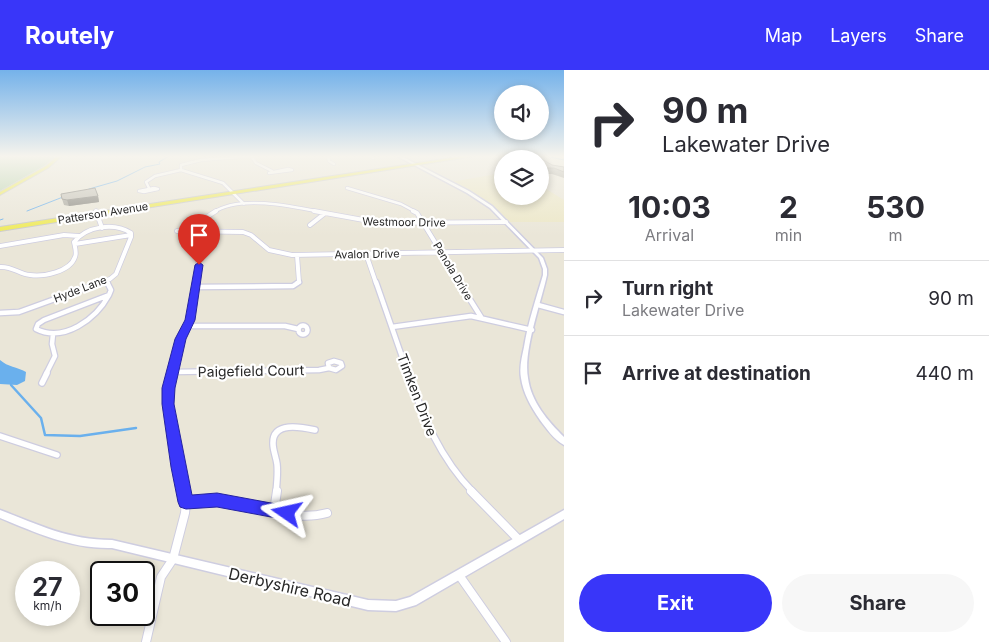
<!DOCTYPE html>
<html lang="en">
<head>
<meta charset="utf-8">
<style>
	:root { --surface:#fff; --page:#f7f7f7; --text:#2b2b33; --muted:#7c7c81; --line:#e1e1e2; --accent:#3936f9 }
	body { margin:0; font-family:Inter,sans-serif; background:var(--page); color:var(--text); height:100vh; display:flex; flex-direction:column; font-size:19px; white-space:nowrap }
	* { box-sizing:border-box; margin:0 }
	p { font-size:16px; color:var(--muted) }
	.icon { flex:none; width:28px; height:28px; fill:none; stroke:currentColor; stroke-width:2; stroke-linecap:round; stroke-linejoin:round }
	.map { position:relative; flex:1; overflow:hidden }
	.side { display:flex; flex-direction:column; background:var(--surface); width:425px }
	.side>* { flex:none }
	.top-card { background:#fff; color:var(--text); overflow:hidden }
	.buttons { position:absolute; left:494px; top:15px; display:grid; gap:10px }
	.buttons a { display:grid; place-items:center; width:55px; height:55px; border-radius:50%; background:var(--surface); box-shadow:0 2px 8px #0003; font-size:25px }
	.speed { position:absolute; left:15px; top:491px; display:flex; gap:10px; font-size:25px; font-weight:700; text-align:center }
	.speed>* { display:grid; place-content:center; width:65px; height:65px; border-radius:50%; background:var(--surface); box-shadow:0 2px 8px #0003; line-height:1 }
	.speed small { font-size:12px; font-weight:400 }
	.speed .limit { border:2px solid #111; border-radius:8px; background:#fff; color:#111 }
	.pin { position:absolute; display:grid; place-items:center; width:42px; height:42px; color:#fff; margin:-51px -21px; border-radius:50% 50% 50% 0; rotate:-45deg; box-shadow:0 0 5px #0007 }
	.pin .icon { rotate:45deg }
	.me { position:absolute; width:55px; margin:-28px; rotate:281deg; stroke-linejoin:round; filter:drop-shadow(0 0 4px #0008) }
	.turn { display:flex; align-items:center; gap:18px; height:105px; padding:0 15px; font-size:22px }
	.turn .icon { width:65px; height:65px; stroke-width:2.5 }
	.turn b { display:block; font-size:35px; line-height:42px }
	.eta { display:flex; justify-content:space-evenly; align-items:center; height:85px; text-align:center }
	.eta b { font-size:30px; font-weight:700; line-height:35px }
	.primary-button { display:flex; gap:10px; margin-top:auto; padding:10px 15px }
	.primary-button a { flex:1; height:58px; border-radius:30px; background:var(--accent); color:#fff; font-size:20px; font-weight:700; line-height:58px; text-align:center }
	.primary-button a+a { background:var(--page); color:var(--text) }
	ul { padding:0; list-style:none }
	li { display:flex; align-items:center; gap:15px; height:75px; padding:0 15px; border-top:1px solid var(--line) }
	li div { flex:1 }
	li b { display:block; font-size:19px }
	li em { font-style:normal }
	header { display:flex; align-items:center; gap:30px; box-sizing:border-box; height:70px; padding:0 25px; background:var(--accent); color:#fff }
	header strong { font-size:24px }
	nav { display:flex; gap:28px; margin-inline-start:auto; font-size:18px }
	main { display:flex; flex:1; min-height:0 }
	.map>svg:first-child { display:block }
	.education { fill:#ece7c7 }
	.cemetery { fill:#bad4af }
	.water { fill:#6ab0ed }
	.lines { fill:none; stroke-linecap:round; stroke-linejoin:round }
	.stream-far1 { stroke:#6ab0ed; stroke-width:1 }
	.stream { stroke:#6ab0ed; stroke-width:2.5 }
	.minor-far4-casing { stroke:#cecde0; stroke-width:4 }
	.minor-far3-casing { stroke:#cecde0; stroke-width:5.5 }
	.minor-far2-casing { stroke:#cecde0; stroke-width:7 }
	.minor-far1-casing { stroke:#cecde0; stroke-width:8 }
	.minor-casing { stroke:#cecde0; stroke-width:10 }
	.tertiary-casing { stroke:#cecde0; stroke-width:3 }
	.primary-casing { stroke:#cbcbcb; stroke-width:2 }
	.minor-far4 { stroke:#fff; stroke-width:2.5 }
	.minor-far3 { stroke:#fff; stroke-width:4 }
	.minor-far2 { stroke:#fff; stroke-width:4.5 }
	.minor-far1 { stroke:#fff; stroke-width:5.5 }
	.minor { stroke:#fff; stroke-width:8 }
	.tertiary { fill:#fff; fill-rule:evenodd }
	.primary { fill:#efea58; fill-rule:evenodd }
	.wall { fill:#a9a79e }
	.shaded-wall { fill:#8a8881 }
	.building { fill:#c5c2b8; stroke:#8a8881 }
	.route { fill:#3936f9; stroke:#2523a2 }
	.labels { text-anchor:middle; stroke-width:4.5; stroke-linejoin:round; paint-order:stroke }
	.far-street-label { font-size:11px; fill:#272727; stroke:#fff }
	.street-label { font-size:14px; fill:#272727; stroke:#fff }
	.near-street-label { font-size:16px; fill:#272727; stroke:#fff }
</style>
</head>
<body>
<header>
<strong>Routely</strong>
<nav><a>Map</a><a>Layers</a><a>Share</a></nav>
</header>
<main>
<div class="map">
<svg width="564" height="572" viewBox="0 0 564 572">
	<rect width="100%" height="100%" fill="#eae6d8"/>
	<path class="education" d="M502,103V126H540V115L564,130V152H510L492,135L451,112Z"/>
	<path class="cemetery" d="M0,86H56L44,96L0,121Z"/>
	<path class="water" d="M0,290C8,297 17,297 26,302L25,311L17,315L0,314Z"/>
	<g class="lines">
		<path class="stream-far1" d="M546,86L564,90
			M89,119L117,111L145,97L160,94L159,92L169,86
			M27,141L63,127
			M0,150L3,149"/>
		<path class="stream" d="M11,315L41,348L45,365L80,366L136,358"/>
		<g class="minor-far4-casing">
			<path id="minor-far4" d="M251,86L256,93L272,101
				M328,86L329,91L334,94
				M370,86L373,88
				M562,86L564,87
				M288,99L292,100L269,103Z
				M181,100V95L201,90L251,86
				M181,100L223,113L244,134
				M149,118L146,112L155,106L181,100
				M154,118L158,119L144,122L139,121Z
				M347,118L401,134L416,142
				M214,142C239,125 291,136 320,142"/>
		</g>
		<g class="minor-far3-casing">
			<path id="minor-far3" d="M96,141L102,158
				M314,141L380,153L506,152
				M413,141L417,143L460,213
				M310,155L324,144
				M177,161L243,162L251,165L269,180L292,185L564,180
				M75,174L131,165
				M0,176L64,165L79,166
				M366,184L376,213
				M297,185L299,212L297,213
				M0,197C12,196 19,204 30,205C43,207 70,202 75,187C77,183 75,177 74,172C87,156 114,152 131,163V167L116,204L110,209L98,213
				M106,210L108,213
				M195,213L205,148L216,141"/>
		</g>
		<g class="minor-far2-casing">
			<path id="minor-far2" d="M107,212L111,220L109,225
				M376,212L408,304
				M459,212L481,247
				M196,217L293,216L299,212
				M109,225C96,249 64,273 36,259L38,254L44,250Z
				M538,235L564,242
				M0,243L19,242L102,212
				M298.5 260a4.5 4.5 0 1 1 9 0a4.5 4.5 0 1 1-9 0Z
				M187,256H285L298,259
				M392,257L471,246L532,260
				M334,291L341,293L342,296L336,300L329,298L328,293Z
				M172,302L319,300L329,298
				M46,304L55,286L52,274L53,264
				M172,304L181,269L190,250L196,212"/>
		</g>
		<g class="minor-far1-casing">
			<path id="minor-far1" d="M173,303L168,334L184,422
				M408,303C423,347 440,388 473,422
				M42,313L47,303
				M0,366L57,385
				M276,422C277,412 278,403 277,394C276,387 273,380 273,374C272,351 301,357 315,360"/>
		</g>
		<g class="minor-casing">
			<path id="minor" d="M471,421L519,470
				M186,433C196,431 206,429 217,430C253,433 291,453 327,443
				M274,441L277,421
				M459,505L506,572
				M146,572L161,507L173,489L185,443L186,433L183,421"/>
		</g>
		<g class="tertiary-casing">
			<path id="tertiary" d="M397,86H401L469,121L492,136L543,188L547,199V205C541,233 523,281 528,308C531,332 548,351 564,367V375C554,370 546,358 540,350C531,337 523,323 521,308C519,297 522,287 524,277C528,252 536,229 543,205V199L539,188L490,138L467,123Z
				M0,440C39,455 69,470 112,470L368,530L396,531L410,527L564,440V449L416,535L396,541L368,540L112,478C71,479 37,463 0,448Z"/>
		</g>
		<g class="primary-casing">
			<path id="primary" d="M57,86H62L48,98L0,125V122L46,96Z
				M463,86H475L0,161V157Z"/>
		</g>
		<use href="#minor-far4" class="minor-far4"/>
		<use href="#minor-far3" class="minor-far3"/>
		<use href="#minor-far2" class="minor-far2"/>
		<use href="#minor-far1" class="minor-far1"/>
		<use href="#minor" class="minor"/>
		<use href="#tertiary" class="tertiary"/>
		<use href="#primary" class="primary"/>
	</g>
	<path class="wall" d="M537,86L552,95L564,97V108L552,104H540V89H515L516,87Z
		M98,126L99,132L69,136L64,135L62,129Z"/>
	<path class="shaded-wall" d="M98,126L99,132L69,136L67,130Z"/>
	<path class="building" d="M537,86L552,95L564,97V102L554,98H540V89H519L516,87Z
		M95,118L98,126L67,130L62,129L61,124Z"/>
	<linearGradient id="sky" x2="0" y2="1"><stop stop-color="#75b2ea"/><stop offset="0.52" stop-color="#f6f4ed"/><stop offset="1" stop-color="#f6f4ed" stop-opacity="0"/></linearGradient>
	<rect width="564" height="166" fill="url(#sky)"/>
	<path class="route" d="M199,192L203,195L195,250L186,269L175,318L174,334L192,425L217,423L287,436L292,438L295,443L292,448L287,450L217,437L186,439L180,437L178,432L171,397L162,334V318L175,269L185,250L195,195Z"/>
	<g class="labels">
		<g class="far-street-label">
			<text transform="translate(103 143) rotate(-9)" y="4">Patterson Avenue</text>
			<text transform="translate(404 152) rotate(1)" y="4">Westmoor Drive</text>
			<text transform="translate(367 184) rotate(-1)" y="4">Avalon Drive</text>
			<text transform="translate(453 201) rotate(59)" y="4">Penola Drive</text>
			<text transform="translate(80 219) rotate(-21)" y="4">Hyde Lane</text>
		</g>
		<g class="street-label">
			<text transform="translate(251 301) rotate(-1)" y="5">Paigefield Court</text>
			<text transform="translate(417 325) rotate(69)" y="5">Timken Drive</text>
		</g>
		<g class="near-street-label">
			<text transform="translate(290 517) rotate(13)" y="6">Derbyshire Road</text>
		</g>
	</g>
</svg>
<div class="buttons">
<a><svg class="icon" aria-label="sound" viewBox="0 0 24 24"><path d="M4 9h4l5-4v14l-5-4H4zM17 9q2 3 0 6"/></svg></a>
<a><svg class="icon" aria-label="layers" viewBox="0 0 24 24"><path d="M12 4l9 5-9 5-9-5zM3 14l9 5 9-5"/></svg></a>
</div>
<div class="speed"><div>27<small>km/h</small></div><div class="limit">30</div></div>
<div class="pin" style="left:199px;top:195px;background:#d93025"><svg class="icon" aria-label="arrive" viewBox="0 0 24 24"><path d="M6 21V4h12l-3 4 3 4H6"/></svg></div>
<svg class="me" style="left:287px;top:443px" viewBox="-20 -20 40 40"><path d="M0-17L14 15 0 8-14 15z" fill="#3936f9" stroke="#fff" stroke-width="4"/></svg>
</div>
<section class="side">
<div class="top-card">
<div class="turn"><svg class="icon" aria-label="right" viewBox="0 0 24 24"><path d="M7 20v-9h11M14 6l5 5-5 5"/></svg><div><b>90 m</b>Lakewater Drive</div></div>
</div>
<div class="eta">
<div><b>10:03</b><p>Arrival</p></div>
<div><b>2</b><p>min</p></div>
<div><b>530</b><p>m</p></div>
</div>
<ul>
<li><svg class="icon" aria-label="right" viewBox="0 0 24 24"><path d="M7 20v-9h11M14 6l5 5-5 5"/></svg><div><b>Turn right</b><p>Lakewater Drive</p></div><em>90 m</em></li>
<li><svg class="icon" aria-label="arrive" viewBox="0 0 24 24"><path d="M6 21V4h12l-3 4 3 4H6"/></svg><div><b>Arrive at destination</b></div><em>440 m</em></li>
</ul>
<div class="primary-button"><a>Exit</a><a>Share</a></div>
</section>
</main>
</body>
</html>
